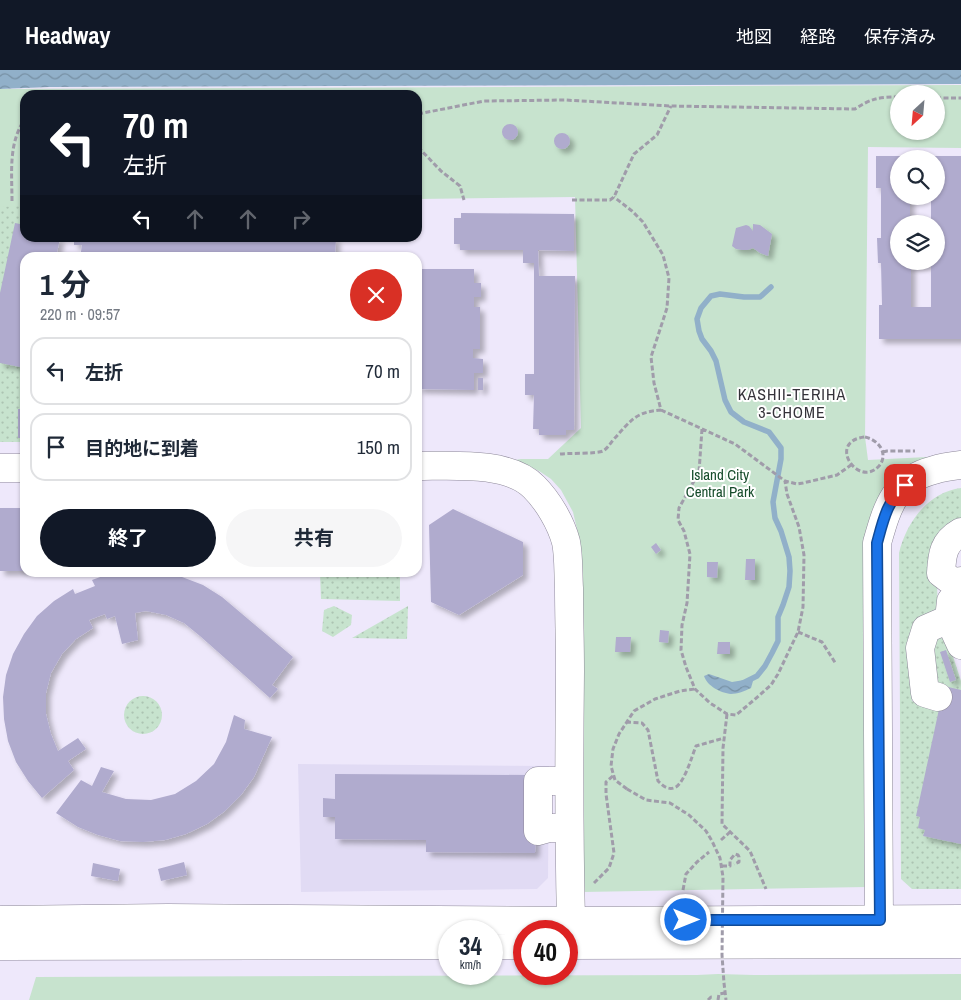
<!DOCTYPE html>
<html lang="ja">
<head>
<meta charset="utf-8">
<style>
	:root { --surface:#fff; --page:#f6f6f7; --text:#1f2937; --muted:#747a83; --line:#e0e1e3; --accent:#111827 }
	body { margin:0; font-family:"Archivo Narrow","Noto Sans JP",sans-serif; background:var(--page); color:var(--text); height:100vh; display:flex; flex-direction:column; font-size:19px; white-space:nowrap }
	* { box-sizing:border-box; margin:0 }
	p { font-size:16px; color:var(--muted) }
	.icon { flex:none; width:28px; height:28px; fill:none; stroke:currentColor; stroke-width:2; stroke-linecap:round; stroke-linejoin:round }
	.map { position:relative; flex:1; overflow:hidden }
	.side { position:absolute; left:20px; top:182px; width:402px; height:325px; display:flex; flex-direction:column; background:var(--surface); border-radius:15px; box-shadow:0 1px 4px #0004 }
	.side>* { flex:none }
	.top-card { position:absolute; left:20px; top:20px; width:402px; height:152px; border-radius:15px; box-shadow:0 1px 4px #0004; background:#111827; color:#fff; overflow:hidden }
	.needle { width:32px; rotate:206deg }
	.fabs { position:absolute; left:890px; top:15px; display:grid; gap:10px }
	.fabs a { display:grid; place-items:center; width:55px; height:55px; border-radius:50%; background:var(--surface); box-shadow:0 1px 4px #0004; font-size:25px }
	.speed { position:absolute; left:438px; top:850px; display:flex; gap:10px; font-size:25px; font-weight:700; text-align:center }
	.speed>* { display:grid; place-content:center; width:65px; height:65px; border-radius:50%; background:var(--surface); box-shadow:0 1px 4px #0004; line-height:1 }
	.speed small { font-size:12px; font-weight:400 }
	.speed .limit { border:8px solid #d22; background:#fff; color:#111 }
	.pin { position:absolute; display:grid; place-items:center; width:42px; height:42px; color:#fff; margin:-21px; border-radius:10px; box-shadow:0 2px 8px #0006 }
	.me { position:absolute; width:55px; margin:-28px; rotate:90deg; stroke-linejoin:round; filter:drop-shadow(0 0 4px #0008) }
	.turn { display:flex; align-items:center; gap:18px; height:105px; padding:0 20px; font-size:22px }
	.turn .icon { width:65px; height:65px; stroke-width:2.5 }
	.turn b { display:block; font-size:35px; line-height:42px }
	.lanes { display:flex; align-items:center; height:48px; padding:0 20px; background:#0003; justify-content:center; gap:25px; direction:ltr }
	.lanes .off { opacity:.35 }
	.round { display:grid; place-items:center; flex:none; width:52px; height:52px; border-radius:26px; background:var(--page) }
	.head { display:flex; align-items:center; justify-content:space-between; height:85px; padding:0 20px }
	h1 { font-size:30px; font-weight:700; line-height:38px }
	.cta { display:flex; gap:10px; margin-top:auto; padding:10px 20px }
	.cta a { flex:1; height:58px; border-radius:30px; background:var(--accent); color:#fff; font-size:20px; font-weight:700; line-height:58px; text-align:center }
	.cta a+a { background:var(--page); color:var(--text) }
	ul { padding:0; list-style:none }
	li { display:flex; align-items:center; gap:15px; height:68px; margin:0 10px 8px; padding:0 10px; border:2px solid var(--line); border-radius:15px }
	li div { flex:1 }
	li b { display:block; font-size:19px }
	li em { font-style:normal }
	header { display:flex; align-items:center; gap:30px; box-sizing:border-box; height:70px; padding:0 25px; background:var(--accent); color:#fff }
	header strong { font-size:24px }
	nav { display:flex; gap:28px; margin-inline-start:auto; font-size:18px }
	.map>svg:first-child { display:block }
	.built { fill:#e1dbf4 }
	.grass { fill:url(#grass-dots) }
	.park { fill:#c7e3ce; fill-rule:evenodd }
	.water { fill:url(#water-waves) }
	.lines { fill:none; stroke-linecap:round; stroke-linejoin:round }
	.stream { stroke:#91b0c9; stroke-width:5.5 }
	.building { fill:#b0abce; fill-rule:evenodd; filter:url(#shadow) }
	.minor-casing { stroke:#8d8899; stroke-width:29 }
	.path { stroke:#a09caa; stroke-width:3; stroke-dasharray:5 2.5; stroke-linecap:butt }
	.minor { stroke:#fff; stroke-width:28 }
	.path-bridge { stroke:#a09caa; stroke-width:3; stroke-dasharray:5 2.5; stroke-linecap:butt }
	.route-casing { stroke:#114b97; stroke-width:12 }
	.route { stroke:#1a73e8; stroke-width:9 }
	.labels { text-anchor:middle; stroke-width:4; stroke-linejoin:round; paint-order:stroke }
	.park-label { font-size:15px; fill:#164c2b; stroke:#fff }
	.neighbourhood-label { font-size:16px; letter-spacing:1px; fill:#343239; stroke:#fff }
</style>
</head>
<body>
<header>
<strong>Headway</strong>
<nav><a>地図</a><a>経路</a><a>保存済み</a></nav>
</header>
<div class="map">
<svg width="961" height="930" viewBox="0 0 961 930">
	<defs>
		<pattern id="grass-dots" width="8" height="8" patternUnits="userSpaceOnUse" patternTransform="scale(1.25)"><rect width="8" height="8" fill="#c7e3ce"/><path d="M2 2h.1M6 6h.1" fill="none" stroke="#acc3b2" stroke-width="1.8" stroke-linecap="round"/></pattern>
		<pattern id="water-waves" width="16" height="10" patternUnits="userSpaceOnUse" patternTransform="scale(1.25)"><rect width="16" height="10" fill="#91b0c9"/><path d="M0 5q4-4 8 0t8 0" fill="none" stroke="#7790a4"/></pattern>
		<filter id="shadow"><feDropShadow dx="4.5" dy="4.5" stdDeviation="2.5" flood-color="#0004"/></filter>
	</defs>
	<rect width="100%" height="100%" fill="#eee8fb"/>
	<path class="built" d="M298,694L549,696L548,808L537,819L301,822Z"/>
	<path class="grass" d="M0,136H25V168H46V187L25,188V372H0Z
		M961,418V455L936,487L938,542L913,571L912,631L939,639L930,609V574L938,565L947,568L961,611V819H912L901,809L899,483C906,453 928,422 961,418Z
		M320,503H400V531L321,529Z
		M334,536L352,545L351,555L333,567L322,561L324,540Z
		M408,536L407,569L352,568Z
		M124 645a19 19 0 1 1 38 0a19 19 0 1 1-38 0Z"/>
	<path class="park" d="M961,15V78L868,77L865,367L868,390L946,386L891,410L866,817L583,822L579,468L573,442L561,420L551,409L539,401L515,390L521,389H548L581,358L575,127L418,129V25H25V136L0,137V19ZM899,24H936V61H899Z
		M718,904L754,905L961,904V930H29L36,907L697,905Z"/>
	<path class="water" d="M0,0H961V14L49,17L0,19Z
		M709,604L732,612L744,610L753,611L751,618C745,621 737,624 731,624C721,623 707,616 704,606Z"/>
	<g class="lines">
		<path class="stream" d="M741,614L757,606L765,596L772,583L778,571V547L783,535L789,517L790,501L789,487L781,461L775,448L773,432L781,389V378L769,362L744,352L731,342L725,330L716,291L711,281L702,269L699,261L697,249L701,238L711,226L720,224L744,227H760L771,217"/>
	</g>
	<path class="building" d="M502 62a8 8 0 1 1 16 0a8 8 0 1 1-16 0Z
		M554 71a8 8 0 1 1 16 0a8 8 0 1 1-16 0Z
		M876,86H961V269H879V235H882L881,193H878L877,168H881V118H876ZM899,89H936V126H931V154H936V191H899V154H910V126H899ZM911,195H931V237H911Z
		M461,143L574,144V181L538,180L539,206H575L574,360H566V365H539V359H533L534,325H525V304H534V193H523V180H460V174H454V148H461Z
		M15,153L25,155V168H60L57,183L71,185L70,188H25V298L0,293V223Z
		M753,154L760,155L772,164L768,186L760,183L753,178L748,180H742L736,179L732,176L736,158L746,155L749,156L753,161Z
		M74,168H336L335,187L316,186V188H159V186H119V188H104V186L89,185L88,188H80L82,175H74Z
		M418,199H474V213H481V227H474V237H480V279H473V288L483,289V303H474V320L418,319Z
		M478,308H483V320H478Z
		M18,339H25V368H18Z
		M22,431H25V489H24V501H0V438H23Z
		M453,439L523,472V505L459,545L431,532L429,455Z
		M656,473L661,480L656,484L651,477Z
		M746,489H755V510H745Z
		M707,492H718L717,508L707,507Z
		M114,502H164L182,507L203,515L222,527L293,587L272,615L278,619L270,628L200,566L184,553L166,545L146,541L135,543L138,570L122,574L115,546L107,549L105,544L89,550L93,558L76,569L62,584L51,603L46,623V644L51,664L58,681L78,668L86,679L68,691L74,700L42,728L28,711L16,692L8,671L4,649L3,627L6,605L13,584L24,564L37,546L54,531L73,519L75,524L95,516L92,510Z
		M660,560L669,561L668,573L659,572Z
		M616,567H631L630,582H615Z
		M718,572H730V584H717Z
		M946,580L956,610L950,612L940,582Z
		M944,616L961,620V774L923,766L925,760L918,758L920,747L916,746Z
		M234,645L245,650L244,659L272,667L254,707L241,725L225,741L207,754L186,764L165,770L143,772L120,771L98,765L78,757L56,743L81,710L92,716L101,697L114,701L102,722L126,729L151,730L175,724L196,711L214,694L226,672Z
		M335,704L537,705L535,783L426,782V770L335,769V747H323V728L335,729Z
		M184,792L187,805L161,811L158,799Z
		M93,793L120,799L118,811L91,806Z"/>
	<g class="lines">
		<g class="minor-casing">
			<path id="minor" d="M418,396C451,396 509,391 534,417C548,431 561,453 566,472C569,487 568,503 569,518C569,545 570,573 570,601C569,684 569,768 571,851
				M0,398H25
				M961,462C943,472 942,485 941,503L954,513L961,511
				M951,531L949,549L961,575
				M938,627L925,623L920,578L926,559L949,549
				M569,758H549L538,761V711H569
				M0,850L168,848L571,851L961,849
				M879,850L877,473C887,438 894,410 934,400C943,397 952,396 961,395
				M491,875H524
				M566,875L961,874
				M0,876L449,875"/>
		</g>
		<path class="path" d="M936,28H961
			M418,44L484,31L565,30L671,36L855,39C872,28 879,27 899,27
			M418,77L441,101L460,116L464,130
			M572,130H610L614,127L634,84L657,65L671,36
			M12,131C12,103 8,73 25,49
			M661,340L735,374L785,411L797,414L803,413L837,405L851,395
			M702,359L699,402L679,438L678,450L684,461L690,484L687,533L682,555L681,580L686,597L695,619L710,633L727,644L736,645L754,630L771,615L778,604L798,562L803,537L804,485L799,457L787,424L785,411
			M865,367C879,370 889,384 879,396C858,419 826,371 865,367Z
			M883,382L887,381H915
			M560,384C569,383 596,384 603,381C607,379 610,374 613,370C630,352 634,342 661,340L654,313L651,287L667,238L669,208L663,185L643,152L632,141L614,127
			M798,562L822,572L836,594
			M727,644L723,678L722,754L750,781L766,819
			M626,652L642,653L648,660L658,711C663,716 669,721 676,717C685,711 692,686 696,676L724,668
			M627,719L615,710L611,696L613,679L619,664L634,641L655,629L680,621L695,619
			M721,770L730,762
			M722,796H730V790L735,784L738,785L739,787V792L734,794
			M594,813L609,798L614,783L606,724V712L614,705
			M683,820L686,804L697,792L709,782
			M708,930L711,927H713
			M718,930L719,924L725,923"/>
		<use href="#minor" class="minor"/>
		<path class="path-bridge" d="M627,719L646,730L670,733L689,745L706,761L712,771L720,788L723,807L722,885L724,913L726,930"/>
	</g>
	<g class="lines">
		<g class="route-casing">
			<path id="route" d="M686,850H880L877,473C883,451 887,431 905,415"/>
		</g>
		<use href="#route" class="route"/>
	</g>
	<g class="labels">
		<g class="park-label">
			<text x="720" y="410">Island City<tspan x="720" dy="17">Central Park</tspan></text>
		</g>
		<g class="neighbourhood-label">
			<text x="792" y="330">KASHII-TERIHA<tspan x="792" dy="18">3-CHOME</tspan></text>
		</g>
	</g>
</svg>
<div class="fabs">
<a><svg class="needle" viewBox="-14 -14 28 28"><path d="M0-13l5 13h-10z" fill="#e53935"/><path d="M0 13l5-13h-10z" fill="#747a83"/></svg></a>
<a><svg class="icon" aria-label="search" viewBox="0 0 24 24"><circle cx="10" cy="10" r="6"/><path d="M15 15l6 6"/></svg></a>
<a><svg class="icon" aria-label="layers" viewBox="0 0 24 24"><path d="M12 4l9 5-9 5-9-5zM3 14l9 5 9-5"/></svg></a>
</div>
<div class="speed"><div>34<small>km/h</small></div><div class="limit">40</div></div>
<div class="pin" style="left:905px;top:415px;background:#d93025"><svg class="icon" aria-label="arrive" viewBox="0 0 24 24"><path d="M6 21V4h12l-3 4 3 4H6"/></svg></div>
<svg class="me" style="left:686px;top:850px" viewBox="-20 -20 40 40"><circle r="17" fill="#1a73e8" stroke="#fff" stroke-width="3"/><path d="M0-11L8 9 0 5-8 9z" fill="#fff"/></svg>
<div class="top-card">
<div class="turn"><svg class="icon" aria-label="left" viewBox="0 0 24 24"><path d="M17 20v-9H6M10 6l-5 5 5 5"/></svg><div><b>70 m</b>左折</div></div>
<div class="lanes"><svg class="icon" aria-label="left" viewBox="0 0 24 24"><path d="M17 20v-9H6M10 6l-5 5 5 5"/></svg><svg class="icon off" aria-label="ahead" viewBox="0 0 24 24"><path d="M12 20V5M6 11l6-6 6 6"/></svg><svg class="icon off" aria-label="ahead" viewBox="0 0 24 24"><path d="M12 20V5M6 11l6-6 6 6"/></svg><svg class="icon off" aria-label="right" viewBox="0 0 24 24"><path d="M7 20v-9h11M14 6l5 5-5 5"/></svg></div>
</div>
<section class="side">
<div class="head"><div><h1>1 分</h1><p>220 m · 09:57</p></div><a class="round" style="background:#d93025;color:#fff"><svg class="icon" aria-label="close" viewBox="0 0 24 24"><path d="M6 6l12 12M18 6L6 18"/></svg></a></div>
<ul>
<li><svg class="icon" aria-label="left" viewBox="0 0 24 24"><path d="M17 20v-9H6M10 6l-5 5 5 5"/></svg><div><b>左折</b></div><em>70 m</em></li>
<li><svg class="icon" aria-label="arrive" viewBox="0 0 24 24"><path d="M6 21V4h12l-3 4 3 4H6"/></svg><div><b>目的地に到着</b></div><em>150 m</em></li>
</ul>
<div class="cta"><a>終了</a><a>共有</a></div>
</section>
</div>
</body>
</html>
